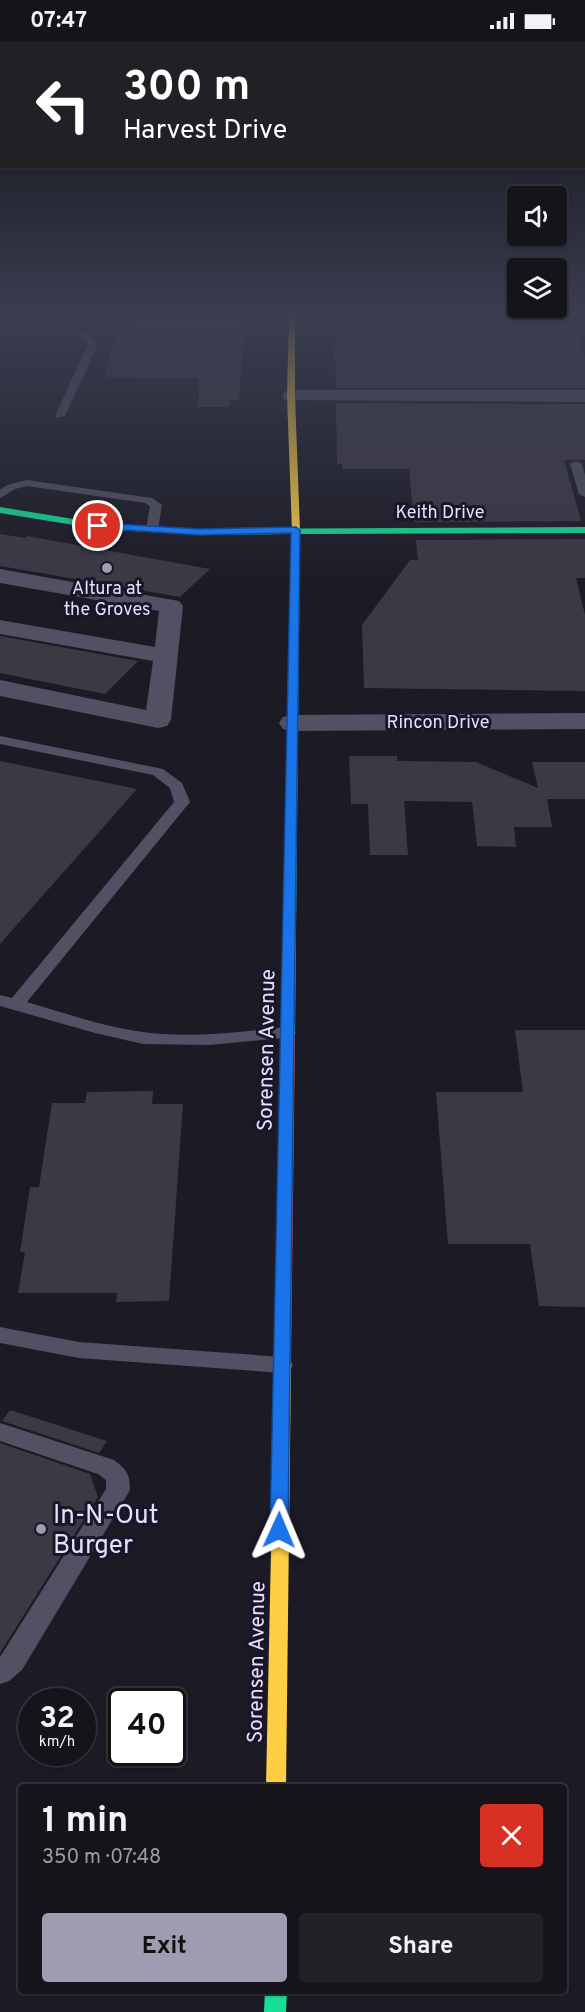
<!DOCTYPE html>
<html lang="en">
<head>
<meta charset="utf-8">
<style>
	:root { --surface:#15141b; --page:#222128; --text:#f1f3f6; --muted:#9d9ea3; --line:#34333a; --accent:#9f9bb0 }
	body { margin:0; font-family:Overpass,sans-serif; background:var(--page); color:var(--text); height:100vh; display:flex; flex-direction:column; font-size:22px; white-space:nowrap }
	* { box-sizing:border-box; margin:0 }
	p { font-size:20px; color:var(--muted) }
	.icon { flex:none; width:33px; height:33px; fill:none; stroke:currentColor; stroke-width:2; stroke-linecap:round; stroke-linejoin:round }
	.map { position:relative; flex:1; overflow:hidden }
	.sheet { position:absolute; left:18px; top:1742px; width:549px; height:210px; display:flex; flex-direction:column; background:var(--surface); border-radius:6px; box-shadow:0 2px 4px #0004,0 0 0 2px var(--line) }
	.sheet>* { flex:none }
	.hud { position:absolute; left:0px; top:0px; width:585px; height:126px; box-shadow:0 2px 4px #0004,0 0 0 2px var(--line); background:#202124; color:#fff; overflow:hidden }
	.fabs { position:absolute; left:507px; top:144px; display:grid; gap:12px }
	.fabs a { display:grid; place-items:center; width:60px; height:60px; border-radius:6px; background:var(--surface); box-shadow:0 2px 4px #0004,0 0 0 2px var(--line); font-size:30px }
	.speed { position:absolute; left:18px; top:1646px; display:flex; gap:12px; font-size:30px; font-weight:700; text-align:center }
	.speed>* { display:grid; place-content:center; width:78px; height:78px; border-radius:50%; background:var(--surface); box-shadow:0 2px 4px #0004,0 0 0 2px var(--line); line-height:1 }
	.speed small { font-size:15px; font-weight:400 }
	.speed .limit { border:3px solid #111; border-radius:9px; background:#fff; color:#111 }
	.pin { position:absolute; display:grid; place-items:center; width:51px; height:51px; color:#fff; margin:-26px; border:3px solid #fff; border-radius:50%; box-shadow:0 2px 6px #0007 }
	.me { position:absolute; width:66px; margin:-33px; rotate:1deg; stroke-linejoin:round; filter:drop-shadow(0 0 4px #0008) }
	.turn { display:flex; align-items:center; gap:21px; height:126px; padding:0 24px; font-size:27px }
	.turn .icon { width:78px; height:78px; stroke-width:2.5 }
	.turn b { display:block; font-size:42px; line-height:51px }
	.round { display:grid; place-items:center; flex:none; width:63px; height:63px; border-radius:6px; background:var(--page) }
	.overview { display:flex; align-items:center; justify-content:space-between; height:102px; padding:0 24px }
	h1 { font-size:36px; font-weight:700; line-height:45px }
	.cta { display:flex; gap:12px; margin-top:auto; padding:12px 24px }
	.cta a { flex:1; height:69px; border-radius:6px; background:var(--accent); color:#111; font-size:24px; font-weight:700; line-height:69px; text-align:center }
	.cta a+a { background:var(--page); color:var(--text) }
	.status { display:flex; justify-content:space-between; align-items:center; height:42px; padding:0 30px; background:var(--surface); direction:ltr }
	.status svg { height:16px; fill:currentColor }
	.map>svg:first-child { display:block }
	.building { fill:#3c3945 }
	.lines { fill:none; stroke-linecap:round; stroke-linejoin:round }
	.lane { fill:#525063; fill-rule:evenodd }
	.street { fill:#525063; fill-rule:evenodd }
	.fast { fill:#16e098; fill-rule:evenodd }
	.slow { fill:#ffcf43; fill-rule:evenodd }
	.jam { fill:#f24e42; fill-rule:evenodd }
	.route { fill:#1a73e8; stroke:#114b97; stroke-width:1.5 }
	.poi-dot { fill:#9f9bb0; stroke:#1a1529; stroke-width:2 }
	.labels { text-anchor:middle; stroke-width:6; stroke-linejoin:round; paint-order:stroke }
	.far-street-label { font-size:18px; fill:#e6e1fb; stroke:#1a1529 }
	.far-poi-label { font-size:18px; fill:#e6e1fb; stroke:#1a1529 }
	.street-label { font-size:21px; fill:#e6e1fb; stroke:#1a1529 }
	.near-poi-label { font-size:26px; fill:#e6e1fb; stroke:#1a1529; text-anchor:start }
</style>
</head>
<body>
<div class="status"><b>07:47</b><svg viewBox="0 0 49 12"><path d="M0 12V9h3v3zM5 12V6h3v6zM10 12V3h3v9zM15 12V0h3v12zM26 1h20v11H26zM47 4h2v5h-2z"/></svg></div>
<div class="map">
<svg width="585" height="1970" viewBox="0 0 585 1970">
	<rect width="100%" height="100%" fill="#1c1a24"/>
	<path class="building" d="M134,272H246L239,358H230L229,365H198L199,336L105,335L116,290H128L129,285H132Z
		M351,284L558,285L559,288H575L585,316V346H336L334,287H351Z
		M336,361L585,362V418H564L581,479L414,480L409,427H342V422H337Z
		M0,492L25,496L27,494L210,527L180,555L0,524Z
		M585,497V536H576L585,573V649L364,646L362,583L410,518H418L416,498Z
		M0,594L138,619L105,652L0,631Z
		M349,714H397V719L476,720L538,746L532,720H585V757H547L552,785H514L516,805L477,804L472,760L404,759L408,813H370L368,762H351Z
		M0,719L137,747L0,902Z
		M515,988H585V1265L539,1264L530,1202H448L436,1050H523Z
		M153,1049L152,1062H183L169,1259L116,1260L117,1251H18L25,1210H20L30,1145H39L52,1061H85L87,1050Z
		M10,1368L107,1399L99,1411L2,1379Z
		M0,1401L90,1432L98,1455L0,1611Z"/>
	<g class="lines">
		<path class="lane" d="M82,291H88L98,302L65,374L56,376L55,374L88,302L80,293Z
			M576,419L582,422L585,433V455L579,452L570,422Z
			M27,438L152,456L162,463L158,487L152,491L146,487L150,464L145,461L27,444L15,447L0,456V448L7,443Z
			M0,694L163,727L182,741L190,760L27,960C71,973 116,989 162,992C204,995 246,989 287,985L293,987L296,991L293,995L209,1003L143,1002L95,991L0,964V953L12,956L174,760L170,746L153,733L0,702Z
			M0,1285L79,1300L282,1315L290,1317L293,1323L290,1329L282,1331L79,1316L0,1301Z
			M0,1381L114,1418C127,1428 130,1432 130,1448L22,1628L9,1639L0,1642V1615L106,1447V1438L98,1432L0,1399Z"/>
		<path class="street" d="M291,348H585V360L284,358L282,354L284,350Z
			M0,527L179,559L183,564L171,678L167,684L158,686L0,654V638L146,668L153,619L0,592V578L155,605L159,569L0,541Z
			M585,671V687L292,689L283,687L279,681L283,675L292,673Z"/>
		<path class="fast" d="M0,465L98,481L199,487L585,485V491L300,492L295,992L293,995H283L281,992L291,492L199,493L98,487L0,471Z
			M265,1948H287L286,1970H264Z"/>
		<path class="slow" d="M289,272H295V354L300,489L296,492L292,489L287,354Z
			M283,1316L289,1318L291,1322L286,1744H266L275,1322L277,1318Z"/>
		<path class="jam" d="M288,988L295,992L291,1322L289,1326L283,1328L277,1326L275,1322L281,992Z"/>
	</g>
	<linearGradient id="sky" x2="0" y2="1"><stop stop-color="#0f0e14"/><stop offset="0.5" stop-color="#3a3e50"/><stop offset="1" stop-color="#3a3e50" stop-opacity="0"/></linearGradient>
	<rect width="585" height="548" fill="url(#sky)"/>
	<path class="route" d="M98,481L199,487L296,485L300,488L288,1488L285,1493L279,1495L272,1493L270,1488L291,491L199,493L95,486L94,484Z"/>
	<g class="poi-dot">
		<circle cx="107" cy="526" r="6"/>
		<circle cx="41" cy="1487" r="6"/>
	</g>
	<g class="labels">
		<g class="far-street-label">
			<text x="440" y="476">Keith Drive</text>
			<text x="438" y="686">Rincon Drive</text>
		</g>
		<g class="far-poi-label">
			<text x="107" y="552">Altura at<tspan x="107" dy="21">the Groves</tspan></text>
		</g>
		<g class="street-label">
			<text transform="translate(266 1008) rotate(-89)" y="7">Sorensen Avenue</text>
			<text transform="translate(256 1620) rotate(-89)" y="7">Sorensen Avenue</text>
		</g>
		<g class="near-poi-label">
			<text x="53" y="1481">In-N-Out<tspan x="53" dy="30">Burger</tspan></text>
		</g>
	</g>
</svg>
<div class="fabs">
<a><svg class="icon" aria-label="sound" viewBox="0 0 24 24"><path d="M4 9h4l5-4v14l-5-4H4zM17 9q2 3 0 6"/></svg></a>
<a><svg class="icon" aria-label="layers" viewBox="0 0 24 24"><path d="M12 4l9 5-9 5-9-5zM3 14l9 5 9-5"/></svg></a>
</div>
<div class="speed"><div>32<small>km/h</small></div><div class="limit">40</div></div>
<div class="pin" style="left:98px;top:484px;background:#d93025"><svg class="icon" aria-label="arrive" viewBox="0 0 24 24"><path d="M6 21V4h12l-3 4 3 4H6"/></svg></div>
<svg class="me" style="left:279px;top:1488px" viewBox="-20 -20 40 40"><path d="M0-17L14 15 0 8-14 15z" fill="#1a73e8" stroke="#fff" stroke-width="4"/></svg>
<div class="hud">
<div class="turn"><svg class="icon" aria-label="left" viewBox="0 0 24 24"><path d="M17 20v-9H6M10 6l-5 5 5 5"/></svg><div><b>300 m</b>Harvest Drive</div></div>
</div>
<section class="sheet">
<div class="overview"><div><h1>1 min</h1><p>350 m · 07:48</p></div><a class="round" style="background:#d93025;color:#fff"><svg class="icon" aria-label="close" viewBox="0 0 24 24"><path d="M6 6l12 12M18 6L6 18"/></svg></a></div>
<div class="cta"><a>Exit</a><a>Share</a></div>
</section>
</div>
</body>
</html>
